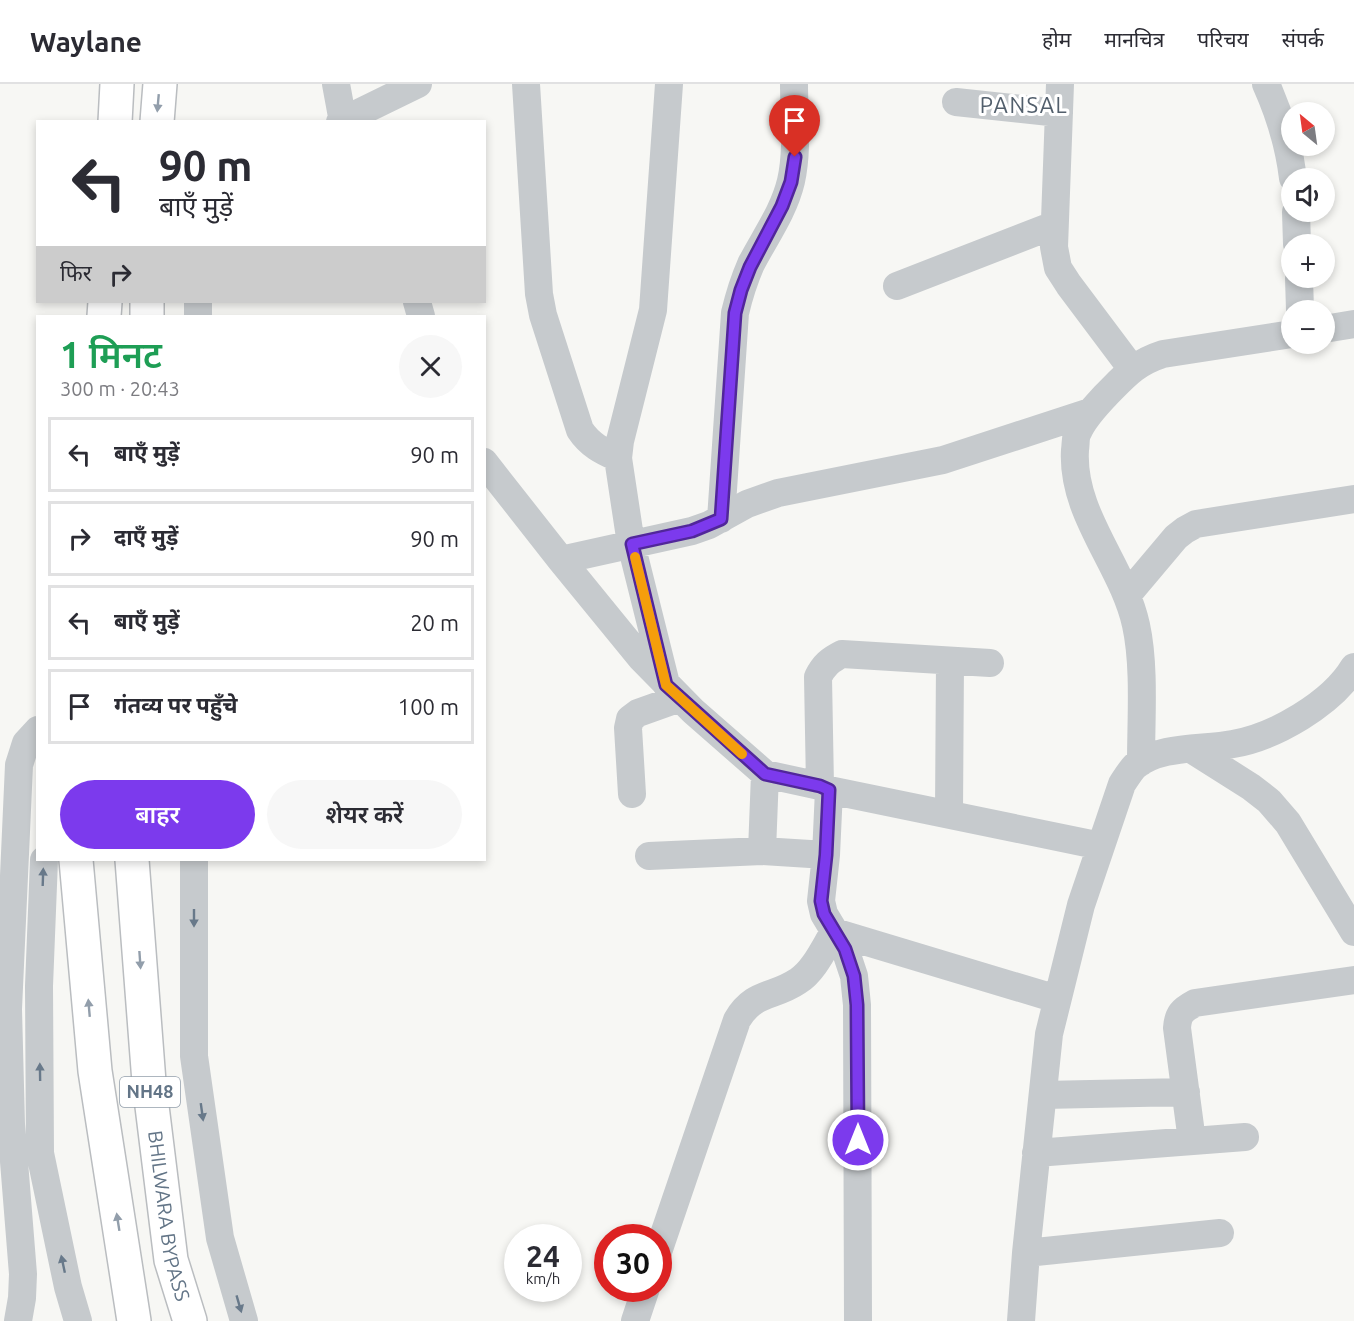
<!DOCTYPE html>
<html lang="hi">
<head>
<meta charset="utf-8">
<style>
	:root { --surface:#fff; --page:#f7f7f7; --text:#2b2b33; --muted:#7c7c81; --line:#e1e1e2; --accent:#7c3aed }
	body { margin:0; font-family:Ubuntu,"Noto Sans Devanagari",sans-serif; background:var(--page); color:var(--text); height:100vh; display:flex; flex-direction:column; font-size:22px; white-space:nowrap }
	* { box-sizing:border-box; margin:0 }
	p { font-size:20px; color:var(--muted) }
	.icon { flex:none; width:33px; height:33px; fill:none; stroke:currentColor; stroke-width:2; stroke-linecap:round; stroke-linejoin:round }
	.map { position:relative; flex:1; overflow:hidden }
	.details { position:absolute; left:36px; top:231px; width:450px; height:546px; display:flex; flex-direction:column; background:var(--surface); border-radius:0px; box-shadow:0 3px 9px #0003 }
	.details>* { flex:none }
	.guide { position:absolute; left:36px; top:36px; width:450px; height:183px; border-radius:0px; box-shadow:0 3px 9px #0003; background:#fff; color:var(--text); overflow:hidden }
	.needle { width:39px; rotate:331deg }
	.buttons { position:absolute; left:1281px; top:18px; display:grid; gap:12px }
	.buttons a { display:grid; place-items:center; width:54px; height:54px; border-radius:50%; background:var(--surface); box-shadow:0 3px 9px #0003; font-size:30px }
	.speed { position:absolute; left:504px; top:1140px; display:flex; gap:12px; font-size:30px; font-weight:700; text-align:center }
	.speed>* { display:grid; place-content:center; width:78px; height:78px; border-radius:50%; background:var(--surface); box-shadow:0 3px 9px #0003; line-height:1 }
	.speed small { font-size:15px; font-weight:400 }
	.speed .limit { border:9px solid #d22; background:#fff; color:#111 }
	.pin { position:absolute; display:grid; place-items:center; width:51px; height:51px; color:#fff; margin:-62px -26px; border-radius:50% 50% 50% 0; rotate:-45deg; box-shadow:0 0 6px #0007 }
	.pin .icon { rotate:45deg }
	.me { position:absolute; width:66px; margin:-33px; rotate:0deg; stroke-linejoin:round; filter:drop-shadow(0 0 4px #0008) }
	.turn { display:flex; align-items:center; gap:21px; height:126px; padding:0 24px; font-size:27px }
	.turn .icon { width:78px; height:78px; stroke-width:2.5 }
	.turn b { display:block; font-size:42px; line-height:51px }
	.then { display:flex; align-items:center; height:57px; padding:0 24px; background:#0003; gap:12px; font-size:22px }
	.round { display:grid; place-items:center; flex:none; width:63px; height:63px; border-radius:32px; background:var(--page) }
	.overview { display:flex; align-items:center; justify-content:space-between; height:102px; padding:0 24px }
	h1 { font-size:36px; font-weight:600; line-height:45px; color:#1e9e55 }
	.button { display:flex; gap:12px; margin-top:auto; padding:12px 24px }
	.button a { flex:1; height:69px; border-radius:36px; background:var(--accent); color:#fff; font-size:24px; font-weight:600; line-height:69px; text-align:center }
	.button a+a { background:var(--page); color:var(--text) }
	ul { padding:0; list-style:none }
	li { display:flex; align-items:center; gap:18px; height:75px; margin:0 12px 9px; padding:0 12px; border:3px solid var(--line); border-radius:0px }
	li div { flex:1 }
	li b { display:block; font-size:22px }
	li em { font-style:normal }
	header { display:flex; align-items:center; gap:36px; box-sizing:border-box; height:84px; padding:0 30px; background:var(--surface); border-bottom:2px solid var(--line) }
	header strong { font-size:28px }
	nav { display:flex; gap:33px; margin-inline-start:auto; font-size:21px }
	.map>svg:first-child { display:block }
	.lines { fill:none; stroke-linecap:round; stroke-linejoin:round }
	.highway-casing { stroke:#babdc0; stroke-width:36 }
	.minor { stroke:#c6cacd; stroke-width:28 }
	.highway { stroke:#fff; stroke-width:33 }
	.oneway { fill:#929eab }
	.oneway2 { fill:#68798a }
	.route-casing { stroke:#51269a; stroke-width:15 }
	.route { stroke:#7c3aed; stroke-width:10 }
	.slow { stroke:#f59e0b; stroke-width:10 }
	.labels { text-anchor:middle; stroke-width:6; stroke-linejoin:round; paint-order:stroke }
	.shield { fill:#fff; stroke:#929eab; stroke-width:1.5 }
	.shield-label { font-size:18px; font-weight:bold; fill:#637587 }
	.street-label { font-size:20px; fill:#637587; stroke:#fff }
	.quarter-label { font-size:22px; letter-spacing:1.5px; fill:#525f6c; stroke:#fff }
</style>
</head>
<body>
<header>
<strong>Waylane</strong>
<nav><a>होम</a><a>मानचित्र</a><a>परिचय</a><a>संपर्क</a></nav>
</header>
<div class="map">
<svg width="1354" height="1237" viewBox="0 0 1354 1237">
	<rect width="100%" height="100%" fill="#f7f7f4"/>
	<g class="lines">
		<g class="highway-casing">
			<g id="highway">
				<path d="M115,38L117,0"/>
				<path d="M157,38L160,0"/>
				<path d="M104,232L105,218"/>
				<path d="M147,232V218"/>
				<path d="M76,776L95,987L134,1237"/>
				<path id="s1" d="M132,776L149,998L171,1176L190,1237"/>
			</g>
		</g>
		<path class="minor" d="M336,0L343,38
			M526,0L539,210L543,231L580,346C590,361 602,367 618,374
			M1060,0L1054,163L1058,184L1069,201L1132,285
			M1266,0C1280,31 1289,61 1293,94
			M956,18L1059,29
			M340,38L418,0
			M1296,128L1297,160
			M1299,194L1300,226
			M897,202L1054,141
			M198,218V232
			M417,218L421,232
			M1324,245L1354,240
			M484,378L561,476L641,574L693,627L765,690L762,767L826,771L821,817L824,830L845,865L854,892L857,921L858,1237
			M721,435L735,229C739,212 744,196 751,180C765,153 784,127 791,97C798,66 794,32 794,0
			M561,476L692,447L709,441L747,420L778,409L943,376L1090,328
			M1128,510L1176,453L1185,446L1196,440L1354,415
			M666,600L631,460L618,374L620,357L653,226L669,0
			M1191,665L1251,703L1269,717L1288,739L1354,848
			M1141,678C1141,635 1145,582 1136,541C1123,481 1071,430 1075,366C1076,360 1075,353 1078,348C1084,334 1095,323 1105,312C1125,292 1135,279 1163,270L1292,250
			M765,690L820,702L829,706L1101,762
			M820,702L818,593C824,581 830,576 842,570L990,579
			M632,710L628,644L630,635L638,629L680,614
			M949,729L950,577
			M826,771L829,706
			M649,772L762,767
			M44,776L39,902L40,1069L68,1203L78,1237
			M194,776V972L220,1154L244,1237
			M1043,1011L1186,1008
			M1192,1057L1177,944C1178,930 1182,926 1195,919L1354,896
			M1036,1069L1245,1053
			M658,1168L737,936C754,907 773,914 798,897C814,887 824,864 834,848L1057,915
			M1026,1169L1220,1149
			M18,1237L22,1214L23,1190L11,1040L8,925L19,681L26,659L38,646
			M635,1237L646,1204
			M1021,1237L1026,1169L1049,950L1081,821L1122,700C1126,694 1130,687 1135,682C1161,661 1202,666 1233,660C1274,653 1332,620 1354,583"/>
		<use href="#highway" class="highway"/>
	</g>
	<defs><path id="oneway-solid" d="M-6-.8H1V-3.2L6.5 0L1 3.2V.8H-6Z" transform="scale(1.5)"/></defs>
	<g class="oneway">
		<use href="#oneway-solid" transform="translate(158 19) rotate(95)"/>
		<use href="#oneway-solid" transform="translate(140 876) rotate(86)"/>
		<use href="#oneway-solid" transform="translate(89 924) rotate(-95)"/>
		<use href="#oneway-solid" transform="translate(118 1138) rotate(-99)"/>
	</g>
	<g class="oneway2">
		<use href="#oneway-solid" transform="translate(43 793) rotate(-88)"/>
		<use href="#oneway-solid" transform="translate(194 834) rotate(90)"/>
		<use href="#oneway-solid" transform="translate(40 988) rotate(-91)"/>
		<use href="#oneway-solid" transform="translate(202 1028) rotate(82)"/>
		<use href="#oneway-solid" transform="translate(63 1180) rotate(-102)"/>
		<use href="#oneway-solid" transform="translate(239 1220) rotate(74)"/>
	</g>
	<g class="lines">
		<g class="route-casing">
			<path id="route" d="M795,73L791,98L782,122L750,183L741,206L735,229L721,435L692,447L632,460L666,601L765,690L820,702L829,706L826,771L821,817L824,830L845,865L854,892L857,921L858,1056"/>
		</g>
		<use href="#route" class="route"/>
		<path class="slow" d="M635,473L666,601L742,670"/>
	</g>
	<g class="labels">
		<rect class="shield" x="120" y="993" width="60" height="30" rx="4.5"/>
		<g class="shield-label">
			<text x="150" y="1014">NH48</text>
		</g>
		<g class="street-label">
			<text dy="7" stroke="none"><textPath href="#s1" startOffset="358">BHILWARA BYPASS</textPath></text>
		</g>
		<g class="quarter-label">
			<text x="1024" y="29">PANSAL</text>
		</g>
	</g>
</svg>
<div class="buttons">
<a><svg class="needle" viewBox="-14 -14 28 28"><path d="M0-13l5 13h-10z" fill="#e53935"/><path d="M0 13l5-13h-10z" fill="#7c7c81"/></svg></a>
<a><svg class="icon" aria-label="sound" viewBox="0 0 24 24"><path d="M4 9h4l5-4v14l-5-4H4zM17 9q2 3 0 6"/></svg></a>
<a>+</a>
<a>−</a>
</div>
<div class="speed"><div>24<small>km/h</small></div><div class="limit">30</div></div>
<div class="pin" style="left:795px;top:73px;background:#d93025"><svg class="icon" aria-label="arrive" viewBox="0 0 24 24"><path d="M6 21V4h12l-3 4 3 4H6"/></svg></div>
<svg class="me" style="left:858px;top:1056px" viewBox="-20 -20 40 40"><circle r="17" fill="#7c3aed" stroke="#fff" stroke-width="3"/><path d="M0-11L8 9 0 5-8 9z" fill="#fff"/></svg>
<div class="guide">
<div class="turn"><svg class="icon" aria-label="left" viewBox="0 0 24 24"><path d="M17 20v-9H6M10 6l-5 5 5 5"/></svg><div><b>90 m</b>बाएँ मुड़ें</div></div>
<div class="then">फिर<svg class="icon" aria-label="right" viewBox="0 0 24 24"><path d="M7 20v-9h11M14 6l5 5-5 5"/></svg></div>
</div>
<section class="details">
<div class="overview"><div><h1>1 मिनट</h1><p>300 m · 20:43</p></div><a class="round"><svg class="icon" aria-label="close" viewBox="0 0 24 24"><path d="M6 6l12 12M18 6L6 18"/></svg></a></div>
<ul>
<li><svg class="icon" aria-label="left" viewBox="0 0 24 24"><path d="M17 20v-9H6M10 6l-5 5 5 5"/></svg><div><b>बाएँ मुड़ें</b></div><em>90 m</em></li>
<li><svg class="icon" aria-label="right" viewBox="0 0 24 24"><path d="M7 20v-9h11M14 6l5 5-5 5"/></svg><div><b>दाएँ मुड़ें</b></div><em>90 m</em></li>
<li><svg class="icon" aria-label="left" viewBox="0 0 24 24"><path d="M17 20v-9H6M10 6l-5 5 5 5"/></svg><div><b>बाएँ मुड़ें</b></div><em>20 m</em></li>
<li><svg class="icon" aria-label="arrive" viewBox="0 0 24 24"><path d="M6 21V4h12l-3 4 3 4H6"/></svg><div><b>गंतव्य पर पहुँचे</b></div><em>100 m</em></li>
</ul>
<div class="button"><a>बाहर</a><a>शेयर करें</a></div>
</section>
</div>
</body>
</html>
